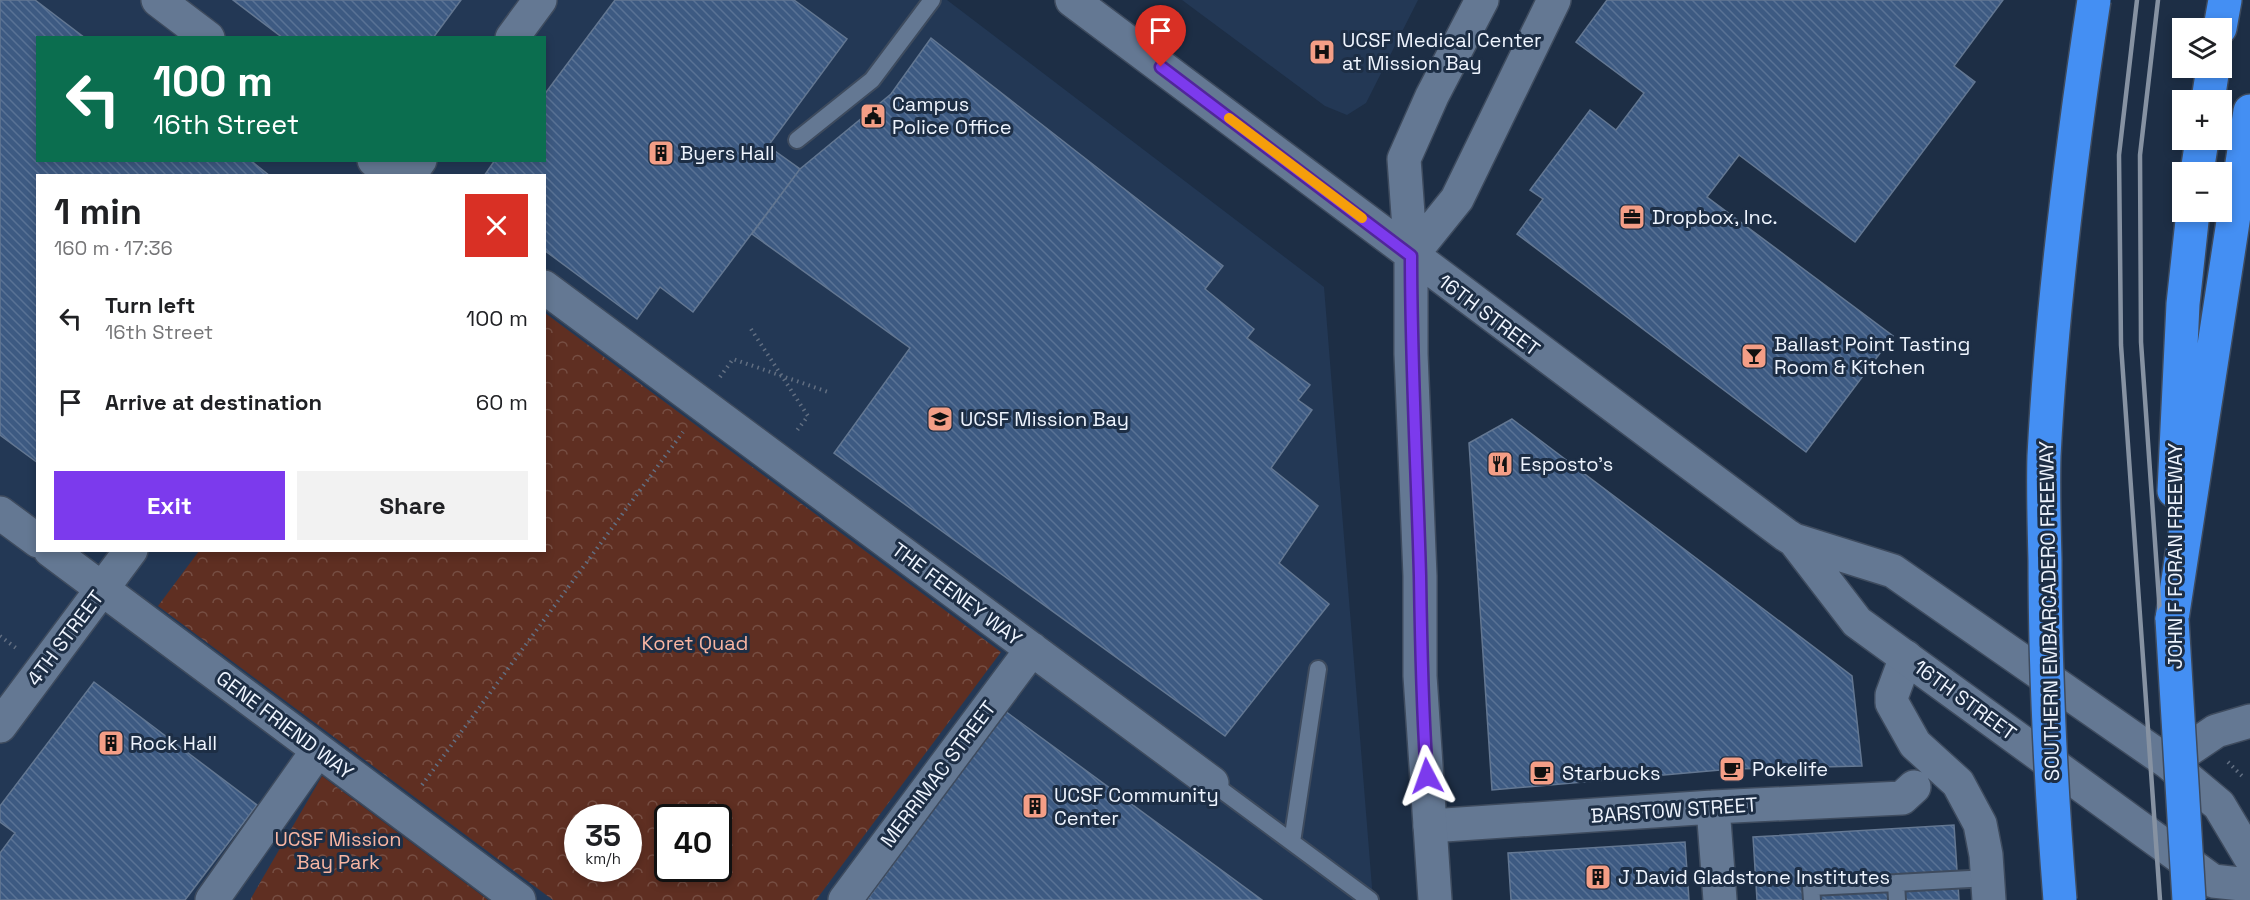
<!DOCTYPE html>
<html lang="en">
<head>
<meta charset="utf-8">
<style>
	:root { --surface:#fff; --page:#f2f2f2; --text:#202124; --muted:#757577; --accent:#7c3aed }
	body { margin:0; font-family:"Space Grotesk",sans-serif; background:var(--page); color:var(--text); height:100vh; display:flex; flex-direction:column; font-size:22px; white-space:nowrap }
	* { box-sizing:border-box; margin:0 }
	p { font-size:20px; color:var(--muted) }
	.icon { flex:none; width:33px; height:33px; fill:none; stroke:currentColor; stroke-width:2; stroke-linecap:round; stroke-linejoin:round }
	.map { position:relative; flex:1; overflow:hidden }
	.side { position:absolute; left:36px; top:174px; width:510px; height:378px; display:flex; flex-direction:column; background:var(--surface); border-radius:0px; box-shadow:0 3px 9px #0003 }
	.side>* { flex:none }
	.banner { position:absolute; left:36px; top:36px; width:510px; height:126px; border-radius:0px; box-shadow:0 3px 9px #0003; background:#0b6e4f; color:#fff; overflow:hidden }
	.buttons { position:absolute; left:2172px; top:18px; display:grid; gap:12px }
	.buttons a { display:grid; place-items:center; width:60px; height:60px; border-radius:0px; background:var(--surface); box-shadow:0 3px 9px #0003; font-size:30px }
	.speed { position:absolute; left:564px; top:804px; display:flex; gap:12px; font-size:30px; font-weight:700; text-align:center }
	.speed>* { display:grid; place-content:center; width:78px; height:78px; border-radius:50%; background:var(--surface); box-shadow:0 3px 9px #0003; line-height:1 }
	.speed small { font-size:15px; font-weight:400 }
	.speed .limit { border:3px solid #111; border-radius:9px; background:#fff; color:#111 }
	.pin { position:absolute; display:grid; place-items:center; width:51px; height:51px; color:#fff; margin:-62px -26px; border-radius:50% 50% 50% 0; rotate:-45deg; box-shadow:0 0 6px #0007 }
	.pin .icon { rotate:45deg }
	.me { position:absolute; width:66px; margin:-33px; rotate:356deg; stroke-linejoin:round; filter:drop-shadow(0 0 4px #0008) }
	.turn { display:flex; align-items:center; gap:21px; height:126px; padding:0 18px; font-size:27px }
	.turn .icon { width:78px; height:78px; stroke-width:2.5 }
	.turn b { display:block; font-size:42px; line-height:51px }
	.round { display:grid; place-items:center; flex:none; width:63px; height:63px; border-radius:0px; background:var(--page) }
	.summary { display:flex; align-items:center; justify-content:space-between; height:102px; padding:0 18px }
	h1 { font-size:36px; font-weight:600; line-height:45px }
	.button { display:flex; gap:12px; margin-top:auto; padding:12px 18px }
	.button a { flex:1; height:69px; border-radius:0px; background:var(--accent); color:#fff; font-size:24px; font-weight:600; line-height:69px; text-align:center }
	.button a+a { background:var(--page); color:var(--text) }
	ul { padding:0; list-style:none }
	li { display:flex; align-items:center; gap:18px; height:84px; padding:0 18px }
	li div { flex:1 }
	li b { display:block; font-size:22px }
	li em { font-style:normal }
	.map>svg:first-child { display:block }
	.built { fill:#233855; fill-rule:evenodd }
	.park { fill:url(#park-crowns); fill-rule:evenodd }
	.building { fill:url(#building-back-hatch); stroke:#637792; stroke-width:1.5 }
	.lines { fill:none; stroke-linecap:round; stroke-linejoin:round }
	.lane-casing { stroke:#3e4b5e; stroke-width:20 }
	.street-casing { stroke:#3e4b5e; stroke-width:36 }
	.secondary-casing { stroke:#3e4b5e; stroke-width:36 }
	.highway-casing { stroke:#3e4b5e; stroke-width:36 }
	.path { stroke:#626f82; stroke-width:4; stroke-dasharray:1.5 4.5; stroke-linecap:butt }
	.lane { stroke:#647893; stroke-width:16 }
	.street { stroke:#647893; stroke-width:33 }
	.secondary { stroke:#647893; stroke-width:33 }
	.highway { stroke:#448ff3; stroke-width:33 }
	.rail { stroke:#8692a2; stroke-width:4.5 }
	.highway-bridge-casing { stroke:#3e4b5e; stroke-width:36; stroke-linecap:butt }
	.highway-bridge { stroke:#448ff3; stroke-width:33 }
	.route-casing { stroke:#51269a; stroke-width:15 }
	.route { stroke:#7c3aed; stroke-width:10 }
	.slow { stroke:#f59e0b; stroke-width:10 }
	.labels { text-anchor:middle; stroke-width:6; stroke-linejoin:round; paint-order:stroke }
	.poi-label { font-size:20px; fill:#eef4fe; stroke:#1d2e45; text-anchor:start }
	.street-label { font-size:20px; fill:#eef4fe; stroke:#1d2e45 }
	.park-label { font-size:20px; fill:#f8b5a2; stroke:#1d2e45 }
</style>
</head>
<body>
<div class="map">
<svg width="2250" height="900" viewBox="0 0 2250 900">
	<defs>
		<pattern id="park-crowns" width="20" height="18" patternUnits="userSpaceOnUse" patternTransform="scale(1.5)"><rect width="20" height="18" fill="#5f2f22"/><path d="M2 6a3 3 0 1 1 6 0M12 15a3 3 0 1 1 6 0" fill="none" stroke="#764e43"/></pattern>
		<pattern id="building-back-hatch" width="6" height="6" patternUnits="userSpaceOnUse" patternTransform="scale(1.5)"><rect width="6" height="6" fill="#3d5a82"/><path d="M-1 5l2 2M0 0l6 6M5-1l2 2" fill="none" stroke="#597295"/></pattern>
	</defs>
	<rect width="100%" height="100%" fill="#1d2e45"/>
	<path class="built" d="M0,0H947L1324,287L1373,900H0ZM38,38H544V160H38ZM38,176H544V550H38ZM578,818H628V868H578ZM668,818H718V868H668Z
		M1182,0H1418L1366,103L1347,115L1325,106Z"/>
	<path class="park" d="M545,313L1001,652L816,900H553L158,606L199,551L544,550ZM578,818H628V868H578ZM668,818H718V868H668Z
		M322,776L488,900H250Z"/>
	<path class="building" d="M0,0H35L85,38H38V160H250L270,176H38V463L0,435Z
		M233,0H461L433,38H283Z
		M615,0H794L847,39L768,146L800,169L693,312L660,287L637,319L544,250V176H484L495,160H544V95Z
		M1607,0H2003L1954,66L1975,82L1855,242L1739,155L1707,197L1893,336L1806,452L1517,234L1543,199L1530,190L1590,110L1616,130L1644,93L1576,42Z
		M931,38L1223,266L1205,289L1254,329L1247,338L1310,385L1298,400L1312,410L1271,468L1318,506L1279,563L1329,604L1225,736L834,453L910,348L752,234L800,169L891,94Z
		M1512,419L1852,676L1862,766L1732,769L1492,790L1469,443Z
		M94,682L257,805L185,900H0V853L15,833L0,822V806Z
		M1005,711L1262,900H867Z
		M1954,825L1959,900H1757L1753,837Z
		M1685,842L1689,900H1511L1508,853Z"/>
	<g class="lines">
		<g class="lane-casing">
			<path id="lane" d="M797,140L872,80L932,0
				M1212,783L1370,900
				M1292,842L1318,669
				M1896,883L1988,878
				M1812,900L1811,887L1896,883L1897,900"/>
		</g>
		<g class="street-casing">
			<path id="street" d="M158,0L208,38
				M512,38L540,0
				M374,160L394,176
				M409,176L420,160
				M544,287L1212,783
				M0,513L38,541
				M50,550L519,900
				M1906,657L1892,695V703L1915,744L1958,783L1980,824L1986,855L1989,900
				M0,726L131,550
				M1713,807L1720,900
				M1430,826L1713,807L1902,798L1914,787
				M212,900L318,750
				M845,900L1032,649"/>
		</g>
		<g class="secondary-casing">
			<path id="secondary" d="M1072,0L1786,535L1794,540L1893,571L2169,763L2219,805L2250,857
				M1411,256L1457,199L1554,0
				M1794,540L1857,622L2213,881L2250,885
				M2169,763L2216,731L2250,721
				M1435,900L1420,676V576L1411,354V256L1404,159L1432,96L1482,0"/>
		</g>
		<g class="highway-casing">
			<path id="highway" d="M2220,28L2225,0
				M2208,100L2213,68
				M2197,172L2202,140
				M2174,491L2183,304L2193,212
				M2172,619L2250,111"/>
		</g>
		<path class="path" d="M751,329L808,416L795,433
			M720,377L733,359L831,393
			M0,636L16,648
			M2228,762L2242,776
			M422,785L683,432"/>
		<use href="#lane" class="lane"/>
		<use href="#street" class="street"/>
		<use href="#secondary" class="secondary"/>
		<use href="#highway" class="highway"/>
		<path class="rail" d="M2137,0L2119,155L2121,345L2160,900
			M2158,0L2140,155L2141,342L2180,900"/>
		<g class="highway-bridge-casing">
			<path id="highway-bridge" d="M2172,619L2189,900
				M2060,900C2051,787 2045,673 2045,560C2044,525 2043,490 2044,456C2052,302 2071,152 2094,0"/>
		</g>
		<use href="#highway-bridge" class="highway-bridge"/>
	</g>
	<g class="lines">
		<g class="route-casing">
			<path id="route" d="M1161,67L1411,256C1411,363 1417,469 1420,576C1421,643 1422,708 1427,776"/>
		</g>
		<use href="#route" class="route"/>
		<path class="slow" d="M1229,118L1362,218"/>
	</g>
	<defs>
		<g id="hospital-square" transform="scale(1.35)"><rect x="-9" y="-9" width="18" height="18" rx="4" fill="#f49e86" stroke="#1d2e45"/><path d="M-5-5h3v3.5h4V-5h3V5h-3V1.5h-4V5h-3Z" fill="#111"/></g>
		<g id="civic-square" transform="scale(1.35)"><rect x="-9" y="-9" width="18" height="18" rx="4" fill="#f49e86" stroke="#1d2e45"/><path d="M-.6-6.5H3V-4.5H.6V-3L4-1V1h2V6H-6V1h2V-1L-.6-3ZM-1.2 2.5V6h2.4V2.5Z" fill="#111"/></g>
		<g id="building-square" transform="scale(1.35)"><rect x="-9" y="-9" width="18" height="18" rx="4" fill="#f49e86" stroke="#1d2e45"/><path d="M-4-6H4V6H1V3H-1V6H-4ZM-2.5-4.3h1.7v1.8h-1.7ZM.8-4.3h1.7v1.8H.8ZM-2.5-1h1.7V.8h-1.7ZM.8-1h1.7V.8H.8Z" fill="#111"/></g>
		<g id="office-square" transform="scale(1.35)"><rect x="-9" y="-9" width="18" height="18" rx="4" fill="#f49e86" stroke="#1d2e45"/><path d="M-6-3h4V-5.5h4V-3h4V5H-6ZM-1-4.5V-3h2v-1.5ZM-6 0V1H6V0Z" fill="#111"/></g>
		<g id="bar-square" transform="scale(1.35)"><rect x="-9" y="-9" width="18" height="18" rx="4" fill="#f49e86" stroke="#1d2e45"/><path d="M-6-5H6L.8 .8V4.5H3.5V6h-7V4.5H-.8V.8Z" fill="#111"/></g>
		<g id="university-square" transform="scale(1.35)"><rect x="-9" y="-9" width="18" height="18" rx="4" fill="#f49e86" stroke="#1d2e45"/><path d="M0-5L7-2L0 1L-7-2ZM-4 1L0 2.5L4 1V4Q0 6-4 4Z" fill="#111"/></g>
		<g id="restaurant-square" transform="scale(1.35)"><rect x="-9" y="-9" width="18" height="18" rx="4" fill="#f49e86" stroke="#1d2e45"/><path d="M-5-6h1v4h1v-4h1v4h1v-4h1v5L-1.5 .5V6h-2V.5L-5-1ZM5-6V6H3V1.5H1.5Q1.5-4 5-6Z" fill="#111"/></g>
		<g id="cafe-square" transform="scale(1.35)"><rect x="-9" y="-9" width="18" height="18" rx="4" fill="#f49e86" stroke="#1d2e45"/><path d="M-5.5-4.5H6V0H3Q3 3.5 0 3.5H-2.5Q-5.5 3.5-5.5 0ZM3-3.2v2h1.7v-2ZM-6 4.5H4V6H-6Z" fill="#111"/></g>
	</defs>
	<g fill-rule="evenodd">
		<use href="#hospital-square" x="1322" y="52"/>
		<use href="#civic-square" x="873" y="116"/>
		<use href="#building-square" x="661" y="153"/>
		<use href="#office-square" x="1632" y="217"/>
		<use href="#bar-square" x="1754" y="356"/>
		<use href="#university-square" x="940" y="419"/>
		<use href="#restaurant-square" x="1500" y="464"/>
		<use href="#building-square" x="111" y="743"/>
		<use href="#cafe-square" x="1732" y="769"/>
		<use href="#cafe-square" x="1542" y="773"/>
		<use href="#building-square" x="1035" y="806"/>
		<use href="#building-square" x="1598" y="877"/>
	</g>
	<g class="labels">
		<g class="poi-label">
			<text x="1342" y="47">UCSF Medical Center<tspan x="1342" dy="23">at Mission Bay</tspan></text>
			<text x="892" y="111">Campus<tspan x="892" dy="23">Police Office</tspan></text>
			<text x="680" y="160">Byers Hall</text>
			<text x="1652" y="224">Dropbox, Inc.</text>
			<text x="1774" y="351">Ballast Point Tasting<tspan x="1774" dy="23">Room &amp; Kitchen</tspan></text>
			<text x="960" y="426">UCSF Mission Bay</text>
			<text x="1520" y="471">Esposto's</text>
			<text x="130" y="750">Rock Hall</text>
			<text x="1752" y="776">Pokelife</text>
			<text x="1562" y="780">Starbucks</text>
			<text x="1054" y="802">UCSF Community<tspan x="1054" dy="23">Center</tspan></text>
			<text x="1618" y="884">J David Gladstone Institutes</text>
		</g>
		<g class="street-label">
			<text transform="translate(1489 315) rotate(37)" y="7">16TH STREET</text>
			<text transform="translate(2175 556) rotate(-90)" y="7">JOHN F FORAN FREEWAY</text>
			<text transform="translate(957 594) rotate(37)" y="7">THE FEENEY WAY</text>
			<text transform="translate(2049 611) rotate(-91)" y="7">SOUTHERN EMBARCADERO FREEWAY</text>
			<text transform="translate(65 638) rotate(-53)" y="7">4TH STREET</text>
			<text transform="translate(1965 700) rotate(36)" y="7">16TH STREET</text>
			<text transform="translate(285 725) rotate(37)" y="7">GENE FRIEND WAY</text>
			<text transform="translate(938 774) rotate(-53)" y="7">MERRIMAC STREET</text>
			<text transform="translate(1674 810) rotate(-4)" y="7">BARSTOW STREET</text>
		</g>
		<g class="park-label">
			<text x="695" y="650">Koret Quad</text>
			<text x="338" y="846">UCSF Mission<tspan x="338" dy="23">Bay Park</tspan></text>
		</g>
	</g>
</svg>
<div class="buttons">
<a><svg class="icon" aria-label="layers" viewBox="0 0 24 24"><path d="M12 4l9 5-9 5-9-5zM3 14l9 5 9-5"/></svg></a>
<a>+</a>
<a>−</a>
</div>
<div class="speed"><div>35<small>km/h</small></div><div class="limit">40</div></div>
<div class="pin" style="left:1161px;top:67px;background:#d93025"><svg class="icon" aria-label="arrive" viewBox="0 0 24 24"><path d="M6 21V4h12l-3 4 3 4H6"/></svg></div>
<svg class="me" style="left:1427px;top:776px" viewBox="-20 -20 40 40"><path d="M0-17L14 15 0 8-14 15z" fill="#7c3aed" stroke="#fff" stroke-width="4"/></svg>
<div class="banner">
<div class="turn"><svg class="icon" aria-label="left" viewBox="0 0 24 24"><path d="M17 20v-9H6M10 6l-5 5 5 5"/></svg><div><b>100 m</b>16th Street</div></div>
</div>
<section class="side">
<div class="summary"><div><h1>1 min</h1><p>160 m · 17:36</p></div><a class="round" style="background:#d93025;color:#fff"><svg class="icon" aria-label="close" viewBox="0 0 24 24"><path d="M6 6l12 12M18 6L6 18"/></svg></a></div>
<ul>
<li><svg class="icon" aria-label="left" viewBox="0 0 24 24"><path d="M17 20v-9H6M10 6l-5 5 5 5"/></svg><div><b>Turn left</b><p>16th Street</p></div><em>100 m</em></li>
<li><svg class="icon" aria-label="arrive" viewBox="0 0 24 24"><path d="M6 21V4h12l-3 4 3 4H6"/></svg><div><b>Arrive at destination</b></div><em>60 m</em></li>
</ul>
<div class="button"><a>Exit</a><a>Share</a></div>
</section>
</div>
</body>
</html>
